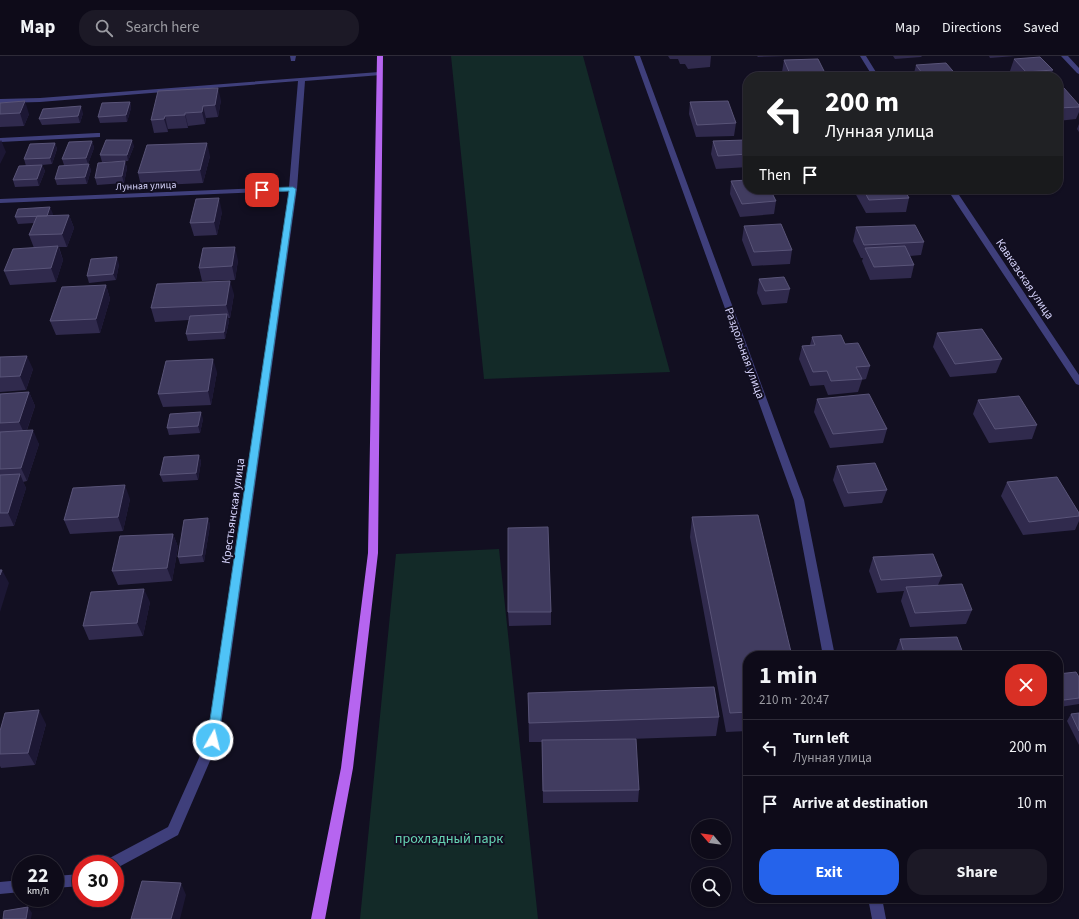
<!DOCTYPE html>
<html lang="en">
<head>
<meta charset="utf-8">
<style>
	:root { --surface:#0e0b19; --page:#1c1926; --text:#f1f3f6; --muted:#9b9ba2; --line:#2e2b38; --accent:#2563eb }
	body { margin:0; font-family:"Source Sans 3",sans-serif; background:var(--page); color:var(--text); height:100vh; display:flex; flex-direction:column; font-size:15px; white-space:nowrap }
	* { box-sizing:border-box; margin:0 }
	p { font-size:13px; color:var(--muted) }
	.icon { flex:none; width:22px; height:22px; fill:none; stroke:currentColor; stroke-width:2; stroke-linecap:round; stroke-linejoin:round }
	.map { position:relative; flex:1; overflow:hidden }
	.panel { position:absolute; left:743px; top:595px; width:320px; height:252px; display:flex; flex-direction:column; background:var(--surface); border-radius:16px; box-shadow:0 1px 3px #0004,0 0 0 1px var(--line) }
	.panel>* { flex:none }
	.banner { position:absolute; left:743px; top:16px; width:320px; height:122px; border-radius:16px; box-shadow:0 1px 3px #0004,0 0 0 1px var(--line); background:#202124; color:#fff; overflow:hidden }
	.needle { width:26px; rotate:298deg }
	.buttons { position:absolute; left:691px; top:763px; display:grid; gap:8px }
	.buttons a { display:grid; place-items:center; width:40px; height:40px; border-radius:50%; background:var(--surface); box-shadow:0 1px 3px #0004,0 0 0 1px var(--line); font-size:20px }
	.speed { position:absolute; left:12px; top:799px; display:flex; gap:8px; font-size:20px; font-weight:700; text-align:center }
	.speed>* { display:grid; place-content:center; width:52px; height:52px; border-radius:50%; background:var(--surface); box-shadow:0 1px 3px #0004,0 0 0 1px var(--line); line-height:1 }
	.speed small { font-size:10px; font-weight:400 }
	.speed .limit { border:6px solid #d22; background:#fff; color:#111 }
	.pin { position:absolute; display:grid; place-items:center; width:34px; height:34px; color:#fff; margin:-17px; border-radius:8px; box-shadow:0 2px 6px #0006 }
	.me { position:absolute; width:44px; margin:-22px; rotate:8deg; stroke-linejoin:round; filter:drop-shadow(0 0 3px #0008) }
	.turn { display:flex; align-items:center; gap:14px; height:84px; padding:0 16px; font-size:18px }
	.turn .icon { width:52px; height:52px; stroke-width:2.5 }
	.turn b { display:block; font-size:28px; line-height:34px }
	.then { display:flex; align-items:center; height:38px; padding:0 16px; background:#0003; gap:8px; font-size:15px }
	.round { display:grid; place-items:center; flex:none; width:42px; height:42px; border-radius:16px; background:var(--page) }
	.headline { display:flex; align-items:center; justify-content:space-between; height:68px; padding:0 16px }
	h1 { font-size:24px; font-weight:700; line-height:30px }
	.action { display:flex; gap:8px; margin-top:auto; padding:8px 16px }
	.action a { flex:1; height:46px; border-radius:16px; background:var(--accent); color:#fff; font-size:16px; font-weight:700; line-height:46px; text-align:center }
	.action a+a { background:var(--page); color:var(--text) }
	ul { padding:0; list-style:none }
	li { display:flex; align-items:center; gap:12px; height:56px; padding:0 16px; border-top:1px solid var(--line) }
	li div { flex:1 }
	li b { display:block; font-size:15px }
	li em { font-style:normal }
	header { display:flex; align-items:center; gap:24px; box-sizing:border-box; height:56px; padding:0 20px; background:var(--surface); border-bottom:1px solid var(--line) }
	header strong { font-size:19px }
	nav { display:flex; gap:22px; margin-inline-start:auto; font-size:14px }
	.search { width:280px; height:36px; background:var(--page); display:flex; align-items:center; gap:10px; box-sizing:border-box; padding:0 14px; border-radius:16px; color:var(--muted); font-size:15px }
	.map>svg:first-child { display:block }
	.green { fill:#132a28 }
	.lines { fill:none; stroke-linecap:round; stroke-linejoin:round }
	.minor { fill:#3f3f7b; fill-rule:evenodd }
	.major { fill:#b665f0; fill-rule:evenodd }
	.wall { fill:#302a4d }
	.shaded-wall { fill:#1c1734 }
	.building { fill:#413c60; stroke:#595478 }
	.route { fill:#4fc3f7; stroke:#337fa1 }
	.labels { text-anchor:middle; stroke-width:4; stroke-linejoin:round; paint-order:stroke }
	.far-street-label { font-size:10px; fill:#d6d3fb; stroke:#120f21 }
	.street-label { font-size:12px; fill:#d6d3fb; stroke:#120f21 }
	.near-park-label { font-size:14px; fill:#66d4b3; stroke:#120f21 }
</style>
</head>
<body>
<header>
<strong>Map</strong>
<div class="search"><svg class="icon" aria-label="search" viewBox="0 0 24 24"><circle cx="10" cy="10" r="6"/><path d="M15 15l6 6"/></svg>Search here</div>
<nav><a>Map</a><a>Directions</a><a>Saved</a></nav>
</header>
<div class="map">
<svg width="1079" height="863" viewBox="0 0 1079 863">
	<rect width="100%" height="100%" fill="#120f21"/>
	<path class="green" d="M451,0H583L670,316L484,323Z
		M499,493L538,863H360L396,498Z"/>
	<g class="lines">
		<path class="minor" d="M290,0H296L295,5H291Z
			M634,0H640L804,444L835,600H823L794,444Z
			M860,0H866L879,21H873Z
			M1061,0H1068L1079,12V18L1077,17Z
			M379,16L381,17V19L305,25L297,133L219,684L178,779L115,813V808H104L106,804L168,771L207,684L289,135L0,147V143L289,131L298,25L40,46L0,47V43L40,42Z
			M97,77H100V81L0,86V82Z
			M947,133H955L1079,319V329L1076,328Z
			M81,818V830L55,832V820Z
			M21,824V836L0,838V826Z
			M868,842H882L886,863H872Z"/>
		<path class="major" d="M377,0H383L378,497L353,712L325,863H311L341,712L368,497Z"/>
	</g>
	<path class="wall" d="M668,0H715H711L710,11L688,13L685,8H680L678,3H670Z
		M757,0H787L758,1Z
		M893,0H922L921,1L895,3Z
		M989,0H1015L990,2Z
		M1014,3L1053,14L1050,21H1016L1010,15Z
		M784,4L825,17V21H784L782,16Z
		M916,9L958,21H913Z
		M1058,32L1079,49V56L1076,63L1058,65Z
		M221,44L218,61L206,62L205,68L188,70V72L168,73V76L154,77L151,64Z
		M130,46L131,52L127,66L100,67L98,61Z
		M690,46L736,67L734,80L696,81L689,58Z
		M0,47L29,58L24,70L0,71Z
		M83,57L80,67L42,69L39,63Z
		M1079,68V76L1077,73Z
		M92,85L94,92L88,108L91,114L87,128L57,129L55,123L64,109L62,103Z
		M713,85L748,89V111L716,113L711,98Z
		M55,87L57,93L52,108L42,109L45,115L39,130L15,131L13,124L26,110L24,103Z
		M134,90L128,105L102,106L100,99Z
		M210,100L203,127L141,130L138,117Z
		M125,105L127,112L124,127L97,129L95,122Z
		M731,125L776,145L774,158L740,161L730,138Z
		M856,133H904L909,142L906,156L866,157L855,137Z
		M222,156L217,179L194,180L190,167Z
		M53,158L52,159H69L74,172L67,191H59L63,204L56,226L10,229L4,215L34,192L29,179L34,167L18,168L15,161Z
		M744,170L792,194L790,208L752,210L742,184Z
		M856,171L924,186L921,199L910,200L914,209L911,222L870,224L862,205L863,202H861L853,185Z
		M238,204L235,224L202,225L199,212Z
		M119,208L116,224L89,227L87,220Z
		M759,223L790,233L787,247L762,249L757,237Z
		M106,229L110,243L100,277L56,279L50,265Z
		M234,238L230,262H228L229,265L225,283L188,285L186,278L189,264L155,266L151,252Z
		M937,277L1002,303L996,317L950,321L933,291Z
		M812,281L845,288L870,310L866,323L862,324L858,336L828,339L824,329L810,330L799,303L802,290L810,289Z
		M0,301L33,313L26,334L0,336Z
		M217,316L211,349L163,351L158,338Z
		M29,336L35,350L27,374L39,388L27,425L23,426L26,432L14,470L0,471V338Z
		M817,343L887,373L883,387L830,392L814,356Z
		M978,344L1037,369L1032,383L989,387L973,358Z
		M203,363L200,377L169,379L167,372Z
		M199,399L201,406L198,424L163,426L160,419Z
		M837,410L887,434L882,447L844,451L833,424Z
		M1007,426L1079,457V465L1075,474L1023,479L1001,440Z
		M130,443L123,475L70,478L64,464Z
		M692,461L748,600V675L726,676L690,481Z
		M208,462L210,469L204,506L180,508L178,501Z
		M173,478L178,491L172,525L118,529L112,515Z
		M873,501L942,520L938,529L972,554L966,568L910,571L901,545L904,535L877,537L869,515Z
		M150,546L143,580L89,584L83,570Z
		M508,556H551V569L509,570Z
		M900,583L964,600H896L895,597Z
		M1058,618L1079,621V648L1060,651L1058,646Z
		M528,637L719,661L716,680L600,684L639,734L638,746L543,747L542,686H529Z
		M1079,657V689L1067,665L1071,658Z
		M46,668L35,709L1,712L0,710V675Z"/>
	<path class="shaded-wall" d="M218,32L221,44L218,61L215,49Z
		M25,45L29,58L24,70L20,57Z
		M130,46L131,52L127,66L126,59Z
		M81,50L83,57L80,67L78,60Z
		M203,50L206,62L205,68L202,56Z
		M185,57L188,70V72L185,59Z
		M165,60L168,73V76L164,63Z
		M1,84L6,96L0,108V86Z
		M132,84L134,90L128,105L127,99Z
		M92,85L94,92L88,108L86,102Z
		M55,87L57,93L52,108L50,102Z
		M207,87L210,100L203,127L200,114Z
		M125,105L127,112L124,127L122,120Z
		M89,108L91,114L87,128L85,121Z
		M42,109L45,115L39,130L37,123Z
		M219,142L222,156L217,179L214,166Z
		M50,151L53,158L49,167L47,160Z
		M69,159L74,172L67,191L62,178Z
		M58,190L63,204L56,226L51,212Z
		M235,191L238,204L235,224L232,210Z
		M117,201L119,208L116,224L113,218Z
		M230,225L234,238L230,262L226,249Z
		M106,229L110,243L100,277L96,263Z
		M227,258L229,265L225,283L224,276Z
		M27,300L33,313L26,334L20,320Z
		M213,303L217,316L211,349L208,335Z
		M29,336L35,350L25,379L19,366Z
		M201,356L203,363L200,377L198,370Z
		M33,374L39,388L27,425L21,412Z
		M199,399L201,406L198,424L196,417Z
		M20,418L26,432L14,470L8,457Z
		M125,429L130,443L123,475L118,461Z
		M208,462L210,469L204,506L202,499Z
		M173,478L178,491L172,525L167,512Z
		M2,514L9,527L0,556V519Z
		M144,533L150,546L143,580L137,567Z
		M39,654L46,668L35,709L28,697Z
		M181,827L186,839L180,863H171Z
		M28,851L32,857L31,863H26Z"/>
	<path class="building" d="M1040,1L1053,14L1026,16L1014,3Z
		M818,3L825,17L790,18L784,4Z
		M946,7L958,21H925L916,9Z
		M218,32L215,49L203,50L202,56L185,57V59L165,60L164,63L151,64L158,35Z
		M1058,32H1064L1079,49V51L1058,52Z
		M25,45L20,57L0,58V47Z
		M728,45L736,67L697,69L690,46Z
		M130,46L126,59L98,61L102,47Z
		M81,50L78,60L39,63L43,53Z
		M106,84H132L127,99H100Z
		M746,84L748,89V98L718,100L713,85Z
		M92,85L86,102L62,103L69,86Z
		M55,87L50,102L24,103L30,88Z
		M207,87L200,114L138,117L147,89Z
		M125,105L122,120L95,122L98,107Z
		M89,108L85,121L55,123L59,110Z
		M42,109L37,123L13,124L19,110Z
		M748,124V133H770L776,145L742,148L731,125Z
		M863,133H904L909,142L869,144Z
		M219,142L214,166L190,167L196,143Z
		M50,151L47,160L15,161L18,153Z
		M69,159L62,178L29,179L37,160Z
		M781,168L792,194L754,196L744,170Z
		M915,169L924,186L864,189L856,171Z
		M58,190L51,212L4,215L13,193Z
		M905,190L914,209L874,211L865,192Z
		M235,191L232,210L199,212L203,192Z
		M117,201L113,218L87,220L91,203Z
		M784,221L790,233L765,235L759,223Z
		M230,225L226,249L151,252L157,228Z
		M106,229L96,263L50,265L62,231Z
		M227,258L224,276L186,278L190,260Z
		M982,273L1002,303L955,308L937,277Z
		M841,279L845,288L858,287L870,310L856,311L862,323L831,325L827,315L813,316L802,290L815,289L812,281Z
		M27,300L20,320L0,321V301Z
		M213,303L208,335L158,338L166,305Z
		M29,336L19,366L0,367V338Z
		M869,338L887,373L833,378L817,343Z
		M1019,340L1037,369L995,373L978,344Z
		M201,356L198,370L167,372L170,358Z
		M33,374L21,412L0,413V376Z
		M199,399L196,417L160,419L164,401Z
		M875,407L887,434L848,437L837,410Z
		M20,418L8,457H0V419Z
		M1057,421L1079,457V460L1029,466L1007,426Z
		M125,429L118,461L64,464L73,432Z
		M758,459L792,600H748V656L730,657L692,461Z
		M208,462L202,499L178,501L184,464Z
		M548,471L551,556H508V472Z
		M173,478L167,512L112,515L120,480Z
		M933,498L942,520L881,524L873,501Z
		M0,514H2L0,519Z
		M962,528L972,554L915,557L906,531Z
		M144,533L137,567L83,570L91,536Z
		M957,581L964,600H905L900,583Z
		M1076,616L1079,621V642L1064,644L1058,632V618Z
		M714,631L719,661L529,667L528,637Z
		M39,654L28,697L0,698V675L5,657Z
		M1079,657V675L1071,658Z
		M636,683L639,734L543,735L542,684Z
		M142,825L181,827L171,863H131Z
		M28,851L26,863H3L4,855Z"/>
	<path class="route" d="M293,131L296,133L218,684L216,687L213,689L209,687L207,684L289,135L262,136L258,134L262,132Z"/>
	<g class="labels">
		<g class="far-street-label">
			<text transform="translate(146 129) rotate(-2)" y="4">Лунная улица</text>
		</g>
		<g class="street-label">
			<text transform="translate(1025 223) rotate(56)" y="4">Кавказская улица</text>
			<text transform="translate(745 297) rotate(70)" y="4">Раздольная улица</text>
			<text transform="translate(233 455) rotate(-82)" y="4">Крестьянская улица</text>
		</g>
		<g class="near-park-label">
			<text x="449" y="787">прохладный парк</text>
		</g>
	</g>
</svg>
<div class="buttons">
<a><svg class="needle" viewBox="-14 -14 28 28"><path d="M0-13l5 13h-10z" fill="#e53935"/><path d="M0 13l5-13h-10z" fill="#9b9ba2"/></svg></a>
<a><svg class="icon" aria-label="search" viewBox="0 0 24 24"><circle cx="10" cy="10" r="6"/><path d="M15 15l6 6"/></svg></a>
</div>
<div class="speed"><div>22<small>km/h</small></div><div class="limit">30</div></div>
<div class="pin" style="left:262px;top:134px;background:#d93025"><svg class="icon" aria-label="arrive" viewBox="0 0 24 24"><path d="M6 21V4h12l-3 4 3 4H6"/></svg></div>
<svg class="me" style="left:213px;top:684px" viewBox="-20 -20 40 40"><circle r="17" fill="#4fc3f7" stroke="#fff" stroke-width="3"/><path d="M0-11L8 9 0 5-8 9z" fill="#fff"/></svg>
<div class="banner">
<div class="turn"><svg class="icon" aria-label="left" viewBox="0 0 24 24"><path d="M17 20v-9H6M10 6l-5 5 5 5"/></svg><div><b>200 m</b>Лунная улица</div></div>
<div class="then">Then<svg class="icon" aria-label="arrive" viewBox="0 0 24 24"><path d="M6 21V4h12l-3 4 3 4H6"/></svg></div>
</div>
<section class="panel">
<div class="headline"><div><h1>1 min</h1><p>210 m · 20:47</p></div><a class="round" style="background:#d93025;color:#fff"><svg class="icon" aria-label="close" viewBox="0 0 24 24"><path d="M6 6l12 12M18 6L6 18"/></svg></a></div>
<ul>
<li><svg class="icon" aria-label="left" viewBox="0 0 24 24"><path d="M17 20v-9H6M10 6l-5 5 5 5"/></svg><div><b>Turn left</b><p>Лунная улица</p></div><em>200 m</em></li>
<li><svg class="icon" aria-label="arrive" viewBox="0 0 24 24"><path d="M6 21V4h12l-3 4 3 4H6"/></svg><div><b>Arrive at destination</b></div><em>10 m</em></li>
</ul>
<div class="action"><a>Exit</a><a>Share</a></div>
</section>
</div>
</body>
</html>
